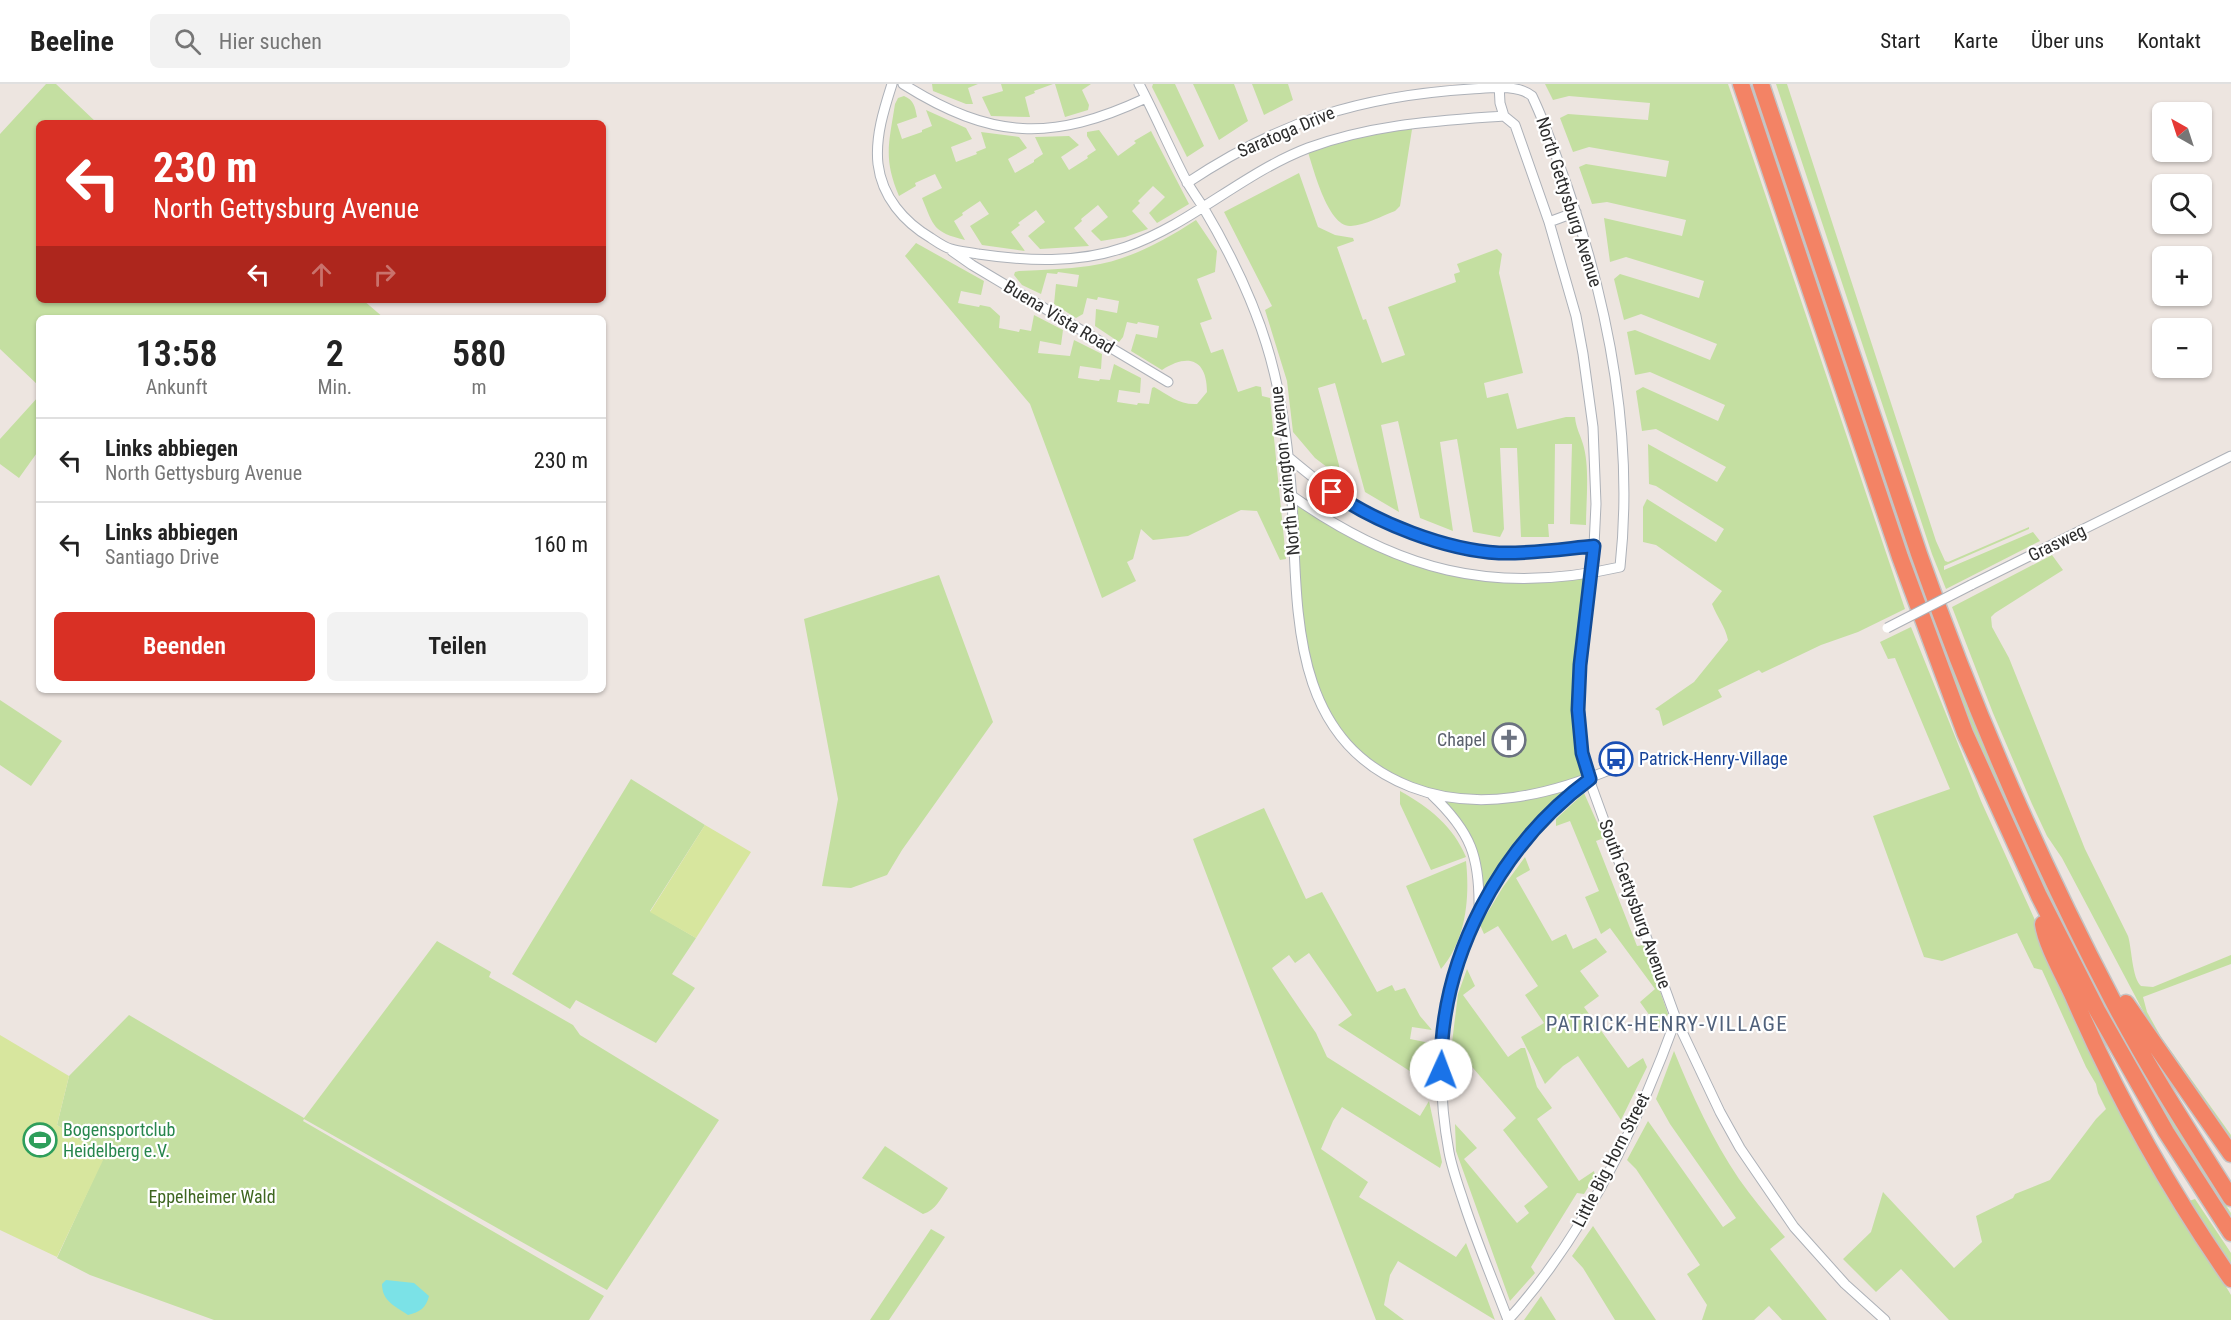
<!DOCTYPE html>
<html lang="de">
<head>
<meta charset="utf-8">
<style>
	:root { --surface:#fff; --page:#f2f2f2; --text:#222; --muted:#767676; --line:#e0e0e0; --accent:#d93025 }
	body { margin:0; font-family:"Roboto Condensed",sans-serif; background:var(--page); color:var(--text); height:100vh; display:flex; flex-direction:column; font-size:22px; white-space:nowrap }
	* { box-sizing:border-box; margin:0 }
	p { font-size:20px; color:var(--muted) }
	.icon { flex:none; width:33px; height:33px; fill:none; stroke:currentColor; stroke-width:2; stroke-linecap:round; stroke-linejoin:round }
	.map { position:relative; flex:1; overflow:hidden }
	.sheet { position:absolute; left:36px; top:231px; width:570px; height:378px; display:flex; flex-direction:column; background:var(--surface); border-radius:9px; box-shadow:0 2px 4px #0004 }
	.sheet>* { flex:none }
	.guide { position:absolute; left:36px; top:36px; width:570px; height:183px; border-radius:9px; box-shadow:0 2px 4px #0004; background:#d93025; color:#fff; overflow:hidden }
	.needle { width:39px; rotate:321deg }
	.buttons { position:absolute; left:2152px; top:18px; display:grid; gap:12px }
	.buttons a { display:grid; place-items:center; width:60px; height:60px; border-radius:9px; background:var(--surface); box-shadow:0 2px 4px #0004; font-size:30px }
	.pin { position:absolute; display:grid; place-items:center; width:51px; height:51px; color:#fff; margin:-26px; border:3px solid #fff; border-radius:50%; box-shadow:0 2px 6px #0007 }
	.me { position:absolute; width:66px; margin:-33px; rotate:2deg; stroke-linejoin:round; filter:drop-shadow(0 0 4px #0008) }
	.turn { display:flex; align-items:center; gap:21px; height:126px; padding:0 18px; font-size:27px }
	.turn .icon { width:78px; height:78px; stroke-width:2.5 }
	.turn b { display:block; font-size:42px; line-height:51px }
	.lanes { display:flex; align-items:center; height:57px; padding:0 18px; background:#0003; justify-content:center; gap:30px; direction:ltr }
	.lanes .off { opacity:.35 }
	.eta { display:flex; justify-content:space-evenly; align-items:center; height:102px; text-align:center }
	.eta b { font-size:36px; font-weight:600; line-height:42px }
	.primary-button { display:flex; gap:12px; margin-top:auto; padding:12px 18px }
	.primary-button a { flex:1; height:69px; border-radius:9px; background:var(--accent); color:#fff; font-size:24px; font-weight:600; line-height:69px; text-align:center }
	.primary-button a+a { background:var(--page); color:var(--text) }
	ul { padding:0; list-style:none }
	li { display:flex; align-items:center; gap:18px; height:84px; padding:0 18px; border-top:2px solid var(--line) }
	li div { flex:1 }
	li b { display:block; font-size:22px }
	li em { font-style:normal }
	header { display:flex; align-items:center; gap:36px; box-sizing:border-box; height:84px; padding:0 30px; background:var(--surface); border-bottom:2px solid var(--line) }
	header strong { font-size:28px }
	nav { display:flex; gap:33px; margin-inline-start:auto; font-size:21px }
	.search { width:420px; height:54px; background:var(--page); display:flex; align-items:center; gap:15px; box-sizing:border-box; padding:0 21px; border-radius:9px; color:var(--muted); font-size:22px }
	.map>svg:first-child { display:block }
	.green { fill:#c4dfa1 }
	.pitch { fill:#d7e69e }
	.water { fill:#7be2e7 }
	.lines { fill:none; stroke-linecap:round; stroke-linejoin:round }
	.street-casing { stroke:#adb1b8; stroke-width:11 }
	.highway-casing { stroke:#c4c4c4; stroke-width:19 }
	.street { stroke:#fff; stroke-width:9 }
	.highway { stroke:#f38365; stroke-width:16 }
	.street-bridge-casing { stroke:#adb1b8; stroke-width:11; stroke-linecap:butt }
	.street-bridge { stroke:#fff; stroke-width:9 }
	.route-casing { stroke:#114b97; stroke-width:15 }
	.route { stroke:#1a73e8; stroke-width:10 }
	.labels { text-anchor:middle; stroke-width:4.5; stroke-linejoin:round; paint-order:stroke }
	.street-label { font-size:18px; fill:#2d2d2d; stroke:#fff }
	.worship-label { font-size:18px; fill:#5b616d; stroke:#fff; text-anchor:end }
	.transit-label { font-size:18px; fill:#164399; stroke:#fff; text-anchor:start }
	.leisure-label { font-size:18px; fill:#27864d; stroke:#fff; text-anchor:start }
	.park-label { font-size:18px; fill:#3e6620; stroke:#fff }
	.quarter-label { font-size:21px; letter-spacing:1.5px; fill:#50617b; stroke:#fff }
</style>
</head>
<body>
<header>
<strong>Beeline</strong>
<div class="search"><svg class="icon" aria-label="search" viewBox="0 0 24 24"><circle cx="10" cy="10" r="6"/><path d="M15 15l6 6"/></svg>Hier suchen</div>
<nav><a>Start</a><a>Karte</a><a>Über uns</a><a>Kontakt</a></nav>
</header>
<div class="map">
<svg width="2231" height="1236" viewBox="0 0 2231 1236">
	<rect width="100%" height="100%" fill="#ede5e0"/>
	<path class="green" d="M46,0H56L97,39H39V216H363L384,234H39V302L0,265V50Z
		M932,0H978L968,4L973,20H966L933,7Z
		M1001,0H1053L1034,7L1035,9L1025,13L1030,33L991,32L982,13L1003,7Z
		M1055,0H1091L1082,6L1089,21L1088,26L1065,33Z
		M1153,0H1175L1204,62L1187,73L1152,3Z
		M1193,0H1234L1248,37L1219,56Z
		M1252,0H1288L1293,16L1264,31Z
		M1545,0H1728L1905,525L1858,548L1821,561L1762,589L1759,586L1718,606L1722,613L1663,642L1659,627L1655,625L1694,598L1728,556C1725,542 1717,533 1712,520L1722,507L1656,461L1643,458V423L1647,415L1716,458L1724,445L1656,402L1649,400L1648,360L1717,398L1726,383L1656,345L1642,347L1636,307L1643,303L1718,337L1725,321L1650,288L1635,291L1627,248L1635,246L1710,276L1717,260L1641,230L1624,236L1614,195L1620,190L1699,214L1704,197L1626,173L1610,178L1604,134L1682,152L1686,136L1607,118L1592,120L1579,83L1586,80L1666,93L1669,77L1589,63L1573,68L1560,34L1568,30L1648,36L1650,19L1569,12L1553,16Z
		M1776,0H1787L1936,457L1945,477L1948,478L2029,443V445L1944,482V486L2033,448L2040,457L1946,505L1932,470Z
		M904,12C914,16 915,23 917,33L897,40L902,55L922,48V46L932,42L926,26L966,44L972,55L951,63L956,78L977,70L976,68L986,64L981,48L1019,53L1027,64L1008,75L1015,89L1034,78V76L1043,70L1035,53L1069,52L1079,61L1061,73L1069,86L1088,74L1087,72L1096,66L1087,52V48L1099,46L1118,72L1136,59L1134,57L1151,47L1189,120L1157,139L1149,129L1165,113L1153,102L1138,117L1140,119L1132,127L1148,145L1125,153L1101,157L1091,147L1108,133L1098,121L1081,135L1082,137L1074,144L1089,162L1040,165L1028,152L1045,138L1036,126L1018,139L1020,141L1011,148L1025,167L982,161L970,142L989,130L980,117L962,129L963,131L954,137L965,156C933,148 934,143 922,114L942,104L935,90L915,99L916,102L899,112C883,74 889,59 895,20L898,14Z
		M1413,39L1400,122L1395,127C1382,132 1365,141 1351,142C1328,144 1313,83 1307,65Z
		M1299,89L1318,143L1335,151L1353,154L1354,157L1337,163L1363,236L1366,235L1382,279L1405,271L1388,223L1456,198L1454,190L1460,188L1457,180L1497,165L1502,170L1499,189L1523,289L1484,299L1487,314L1508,309L1517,345L1566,333H1575C1576,344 1580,350 1583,360C1590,383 1586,417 1586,441L1570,440L1572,360H1555L1554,440H1548L1549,453H1521L1517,364H1500L1504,445L1500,453L1473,448L1457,355L1440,358L1453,447L1420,434L1398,337L1381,341L1399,428L1365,408L1335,299L1318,304L1339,381L1340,393L1315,374L1293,348L1287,297L1265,226L1272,222L1224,128Z
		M1196,136L1217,167L1215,188L1197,195L1212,235L1200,239L1211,269L1223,265L1238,308L1256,302L1261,303L1262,312L1270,314L1286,475L1280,476L1257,427L1241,426L1188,452L1153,456L1141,445L1133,475L1127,478L1136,497L1102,514L1030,320L905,172L916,159L984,197L981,211L961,207L958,219L979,223L980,221L990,223L1000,232L999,244L1019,248L1020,245L1031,247L1034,231L1063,246L1061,261L1040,257L1038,269L1070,272L1074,256L1102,270L1101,285L1080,282L1078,294L1099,297L1100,295L1110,296L1114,280L1141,294L1140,309L1119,306L1117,318L1137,321L1138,319L1149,320L1152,304L1154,303C1169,311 1179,321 1197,320L1207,308C1207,275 1188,269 1162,286L1131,267L1136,250L1157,254L1159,242L1138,238L1137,240L1127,238L1123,253L1119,258L1095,242L1096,225L1117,229L1119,217L1098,213L1097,216L1087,214L1083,230L1076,234L1054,220L1056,200L1077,203L1079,191L1058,188L1057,190L1047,189L1041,210L1022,201L1014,191L1015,188L1019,187C1043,186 1066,185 1089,182C1127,177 1164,157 1196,136Z
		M1797,142H1800C1853,298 1901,456 1962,609C2034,790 2125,965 2231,1129V1134C2124,974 2036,800 1963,622C1900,466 1851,301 1797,142Z
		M39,312V366L19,394L0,380V355Z
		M1292,412L1374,461L1471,492L1592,489L1578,602L1589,695L1534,746L1479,829L1475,773L1440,719L1403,700L1340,653L1306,577Z
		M2052,471L2063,486L1995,529L1991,533L1992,543L2009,574L2085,765L2128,852C2132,865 2132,894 2141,902L2153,903L2231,871V880L2143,913L2147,928L2161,953L2231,1051V1062L2151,942L2062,774L2047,752L2032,720L1993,629L1952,523Z
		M939,491L993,638L902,766L887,791L851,804L822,802L838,715L804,535Z
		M1911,543L1981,717L2054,878L2216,1186L2231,1211V1236H1949L1901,1185L1876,1208L1843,1175L1871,1148L1883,1108L1954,1184L1982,1158L1976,1132L2013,1114L2015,1110L2050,1096L2096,1035L2106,1025L2098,1009L2096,1000L2086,983L2042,886L2034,884L2017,849L1942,877L1924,873L1873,732L1950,705L1895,574L1888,575L1880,558Z
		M0,616L62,657L31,702L0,681Z
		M631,695L705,741L650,827L696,854L672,890L695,904L656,959L576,916L570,925L512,890Z
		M1400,707C1429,723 1453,742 1466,773L1431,786L1400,720Z
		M1584,709L1604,754L1596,757L1637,862L1644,861L1668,930L1660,946L1640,918L1655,905L1610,844L1601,850L1585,813L1599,807L1570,737L1556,742V735Z
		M1264,724L1306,815L1322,808L1377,908L1392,901L1395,907L1405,904L1420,932L1432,946L1412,943L1410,955L1430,959L1433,1002L1338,941L1352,931L1309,869L1295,879L1289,871L1272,884L1316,949L1327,973L1420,1032L1429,1017L1442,1078L1440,1084L1342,1023L1333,1037L1321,1065L1368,1098L1359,1113L1456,1173L1466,1159L1495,1236L1398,1177L1390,1191L1384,1221L1404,1236H1376L1193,755Z
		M1525,773L1530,786L1516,794L1552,857L1566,850L1573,865L1596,854L1607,868L1580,887L1599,912L1584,923L1628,984L1643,974L1647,983L1621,1036L1578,972L1563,982L1545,1000L1521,953L1544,939L1525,911L1538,902L1498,842L1484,850L1480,841L1503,803Z
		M1466,777C1470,814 1466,856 1441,885L1406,802Z
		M437,857L491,888L489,893L573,941L580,951L719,1036L607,1206L304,1035L303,1037L604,1212L589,1236H214L90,1191L57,1174L104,1072L57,1041L69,992L129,931L304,1034Z
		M1467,885L1475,902L1463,911L1508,973L1521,964H1525L1537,1003L1552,1024L1537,1035L1579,1097L1594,1087L1595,1092L1584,1110L1577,1109L1531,1183L1535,1189L1510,1217L1456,1067L1455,1040L1477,1064L1464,1075L1517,1139L1529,1129L1524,1122L1548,1103L1503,1046L1516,1034L1467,977L1453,988L1449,983L1458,910Z
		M1674,967C1692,1011 1712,1055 1739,1095C1753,1115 1769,1134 1785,1153L1770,1165L1827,1236H1782L1769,1222L1754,1236H1702L1707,1221L1687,1190L1700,1181L1636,1085L1627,1076L1648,1037L1723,1143L1736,1134L1670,1040L1656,1015Z
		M2143,1039L2189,1117L2195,1115L2231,1169V1186L2193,1127Z
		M885,1062L948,1104C941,1114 936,1126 923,1130L862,1094Z
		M1593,1142L1656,1236H1615L1583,1184L1572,1172Z
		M931,1145L945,1153L889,1236H870Z
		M1541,1212L1556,1236H1524Z"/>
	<path class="pitch" d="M705,741L751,768L696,854L650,828Z
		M0,951L69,992L57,1041L105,1072L57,1173L0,1146Z"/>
	<path class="water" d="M386,1196L414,1199L429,1212C426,1224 420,1228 408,1231C395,1222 382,1217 382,1200Z"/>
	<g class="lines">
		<g class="street-casing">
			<path id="street" d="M892,0C884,25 875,53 878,80C882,113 904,138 931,154C937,158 944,163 951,165C959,168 969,168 978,170C1026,177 1078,180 1126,163C1191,140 1243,89 1308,64C1373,40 1436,37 1504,32
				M903,0C992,56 1052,58 1146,14
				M1139,0C1156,32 1170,66 1187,98C1192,107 1198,115 1203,123C1234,175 1260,229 1274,288C1284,329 1289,373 1292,416C1298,525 1288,655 1411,703C1478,729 1550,711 1614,684
				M1499,0L1500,19L1504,32L1515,41L1549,138L1576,232L1583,270L1593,343L1596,420L1594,462L1580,581L1578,626L1583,669L1589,695L1676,935L1720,1028L1740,1064L1794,1143L1845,1200L1885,1236
				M1187,99C1280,37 1360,12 1471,5C1490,4 1518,0 1532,12C1546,41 1556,72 1567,102C1609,223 1634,354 1620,483C1493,512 1397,486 1292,412
				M1549,138L1576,128
				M952,167L972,181L1168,298
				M1287,372C1306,388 1325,404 1346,417C1386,443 1450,466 1498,469C1530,470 1562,466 1594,462
				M1971,501L2231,372
				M1432,711C1471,748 1480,773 1479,826
				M1508,1236C1493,1196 1476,1157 1463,1116C1458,1101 1452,1084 1449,1068C1441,1025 1439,980 1445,936C1455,845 1513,753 1585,698
				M1508,1236C1583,1153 1638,1040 1676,935"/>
		</g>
		<g class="highway-casing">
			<path id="highway" d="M1741,0L1900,473L1965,649L2039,812L2097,926L2166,1048L2231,1149
				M1761,0L1919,470C1973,623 2037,772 2112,915C2148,984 2190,1049 2231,1114
				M2043,840C2046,861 2064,892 2073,912C2116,1011 2169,1106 2231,1195
				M2126,919L2231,1070"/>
		</g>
		<use href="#street" class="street"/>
		<use href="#highway" class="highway"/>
		<g class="street-bridge-casing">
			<path id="street-bridge" d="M1887,544L1971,501"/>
		</g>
		<use href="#street-bridge" class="street-bridge"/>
	</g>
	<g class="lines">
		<g class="route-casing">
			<path id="route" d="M1332,408C1377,439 1445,466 1499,469C1531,470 1563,465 1594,462L1580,581L1578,626L1582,669L1590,695C1500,761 1440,874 1441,986"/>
		</g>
		<use href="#route" class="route"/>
	</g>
	<defs>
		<g id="church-ring" transform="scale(1.725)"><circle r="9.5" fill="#fff" stroke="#6b7280" stroke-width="1.5"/><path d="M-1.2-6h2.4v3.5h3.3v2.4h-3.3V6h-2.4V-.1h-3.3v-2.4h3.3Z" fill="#6b7280"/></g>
		<g id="bus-ring" transform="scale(1.725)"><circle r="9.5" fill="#fff" stroke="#1a4fb4" stroke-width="1.5"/><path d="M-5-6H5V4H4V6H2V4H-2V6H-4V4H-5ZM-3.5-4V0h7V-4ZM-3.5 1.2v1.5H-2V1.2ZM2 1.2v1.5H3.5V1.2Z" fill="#1a4fb4"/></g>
		<g id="stadium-ring" transform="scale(1.725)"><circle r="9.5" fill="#fff" stroke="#2e9e5b" stroke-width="1.5"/><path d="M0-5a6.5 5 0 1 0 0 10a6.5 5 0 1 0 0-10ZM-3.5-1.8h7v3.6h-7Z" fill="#2e9e5b"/></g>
	</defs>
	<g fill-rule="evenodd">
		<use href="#church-ring" x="1509" y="656"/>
		<use href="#bus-ring" x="1616" y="675"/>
		<use href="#stadium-ring" x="40" y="1056"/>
	</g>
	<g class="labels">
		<g class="street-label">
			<text transform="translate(1286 48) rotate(-23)" y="6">Saratoga Drive</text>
			<text transform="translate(1569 118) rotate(72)" y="6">North Gettysburg Avenue</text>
			<text transform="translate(1059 233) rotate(31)" y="6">Buena Vista Road</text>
			<text transform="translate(1285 387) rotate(-96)" y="6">North Lexington Avenue</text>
			<text transform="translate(2057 459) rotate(-26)" y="6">Grasweg</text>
			<text transform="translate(1635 820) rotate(70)" y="6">South Gettysburg Avenue</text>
			<text transform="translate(1611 1076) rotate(-63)" y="6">Little Big Horn Street</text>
		</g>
		<g class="worship-label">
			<text x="1486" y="662">Chapel</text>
		</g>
		<g class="transit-label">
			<text x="1639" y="681">Patrick-Henry-Village</text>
		</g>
		<g class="leisure-label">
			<text x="63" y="1052">Bogensportclub<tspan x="63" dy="21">Heidelberg e.V.</tspan></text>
		</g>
		<g class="park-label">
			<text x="212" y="1119">Eppelheimer Wald</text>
		</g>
		<g class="quarter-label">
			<text x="1667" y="947">PATRICK-HENRY-VILLAGE</text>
		</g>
	</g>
</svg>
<div class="buttons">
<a><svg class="needle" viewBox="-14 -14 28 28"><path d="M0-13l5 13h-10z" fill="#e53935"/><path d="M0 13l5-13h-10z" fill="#767676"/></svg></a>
<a><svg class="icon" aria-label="search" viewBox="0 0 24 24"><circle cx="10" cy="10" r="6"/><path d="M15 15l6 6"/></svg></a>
<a>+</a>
<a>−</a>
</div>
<div class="pin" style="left:1332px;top:408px;background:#d93025"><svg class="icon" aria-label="arrive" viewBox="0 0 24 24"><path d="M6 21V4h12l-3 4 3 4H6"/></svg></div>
<svg class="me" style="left:1441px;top:986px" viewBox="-20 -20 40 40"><circle r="19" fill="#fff"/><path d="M0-13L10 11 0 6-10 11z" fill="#1a73e8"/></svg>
<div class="guide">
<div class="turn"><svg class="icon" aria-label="left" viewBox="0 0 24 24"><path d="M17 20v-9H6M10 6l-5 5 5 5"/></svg><div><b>230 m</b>North Gettysburg Avenue</div></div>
<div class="lanes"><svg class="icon" aria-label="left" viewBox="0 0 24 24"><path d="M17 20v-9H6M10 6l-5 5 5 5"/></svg><svg class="icon off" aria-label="ahead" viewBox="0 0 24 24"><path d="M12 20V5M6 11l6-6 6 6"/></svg><svg class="icon off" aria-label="right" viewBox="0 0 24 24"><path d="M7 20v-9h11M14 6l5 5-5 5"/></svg></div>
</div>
<section class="sheet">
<div class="eta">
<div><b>13:58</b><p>Ankunft</p></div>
<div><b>2</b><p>Min.</p></div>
<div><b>580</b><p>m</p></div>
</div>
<ul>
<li><svg class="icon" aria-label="left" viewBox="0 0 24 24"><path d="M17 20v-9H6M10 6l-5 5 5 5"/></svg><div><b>Links abbiegen</b><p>North Gettysburg Avenue</p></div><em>230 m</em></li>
<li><svg class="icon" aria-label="left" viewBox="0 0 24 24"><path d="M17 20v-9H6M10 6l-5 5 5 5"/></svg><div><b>Links abbiegen</b><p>Santiago Drive</p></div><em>160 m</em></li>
</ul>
<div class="primary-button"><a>Beenden</a><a>Teilen</a></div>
</section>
</div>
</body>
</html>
